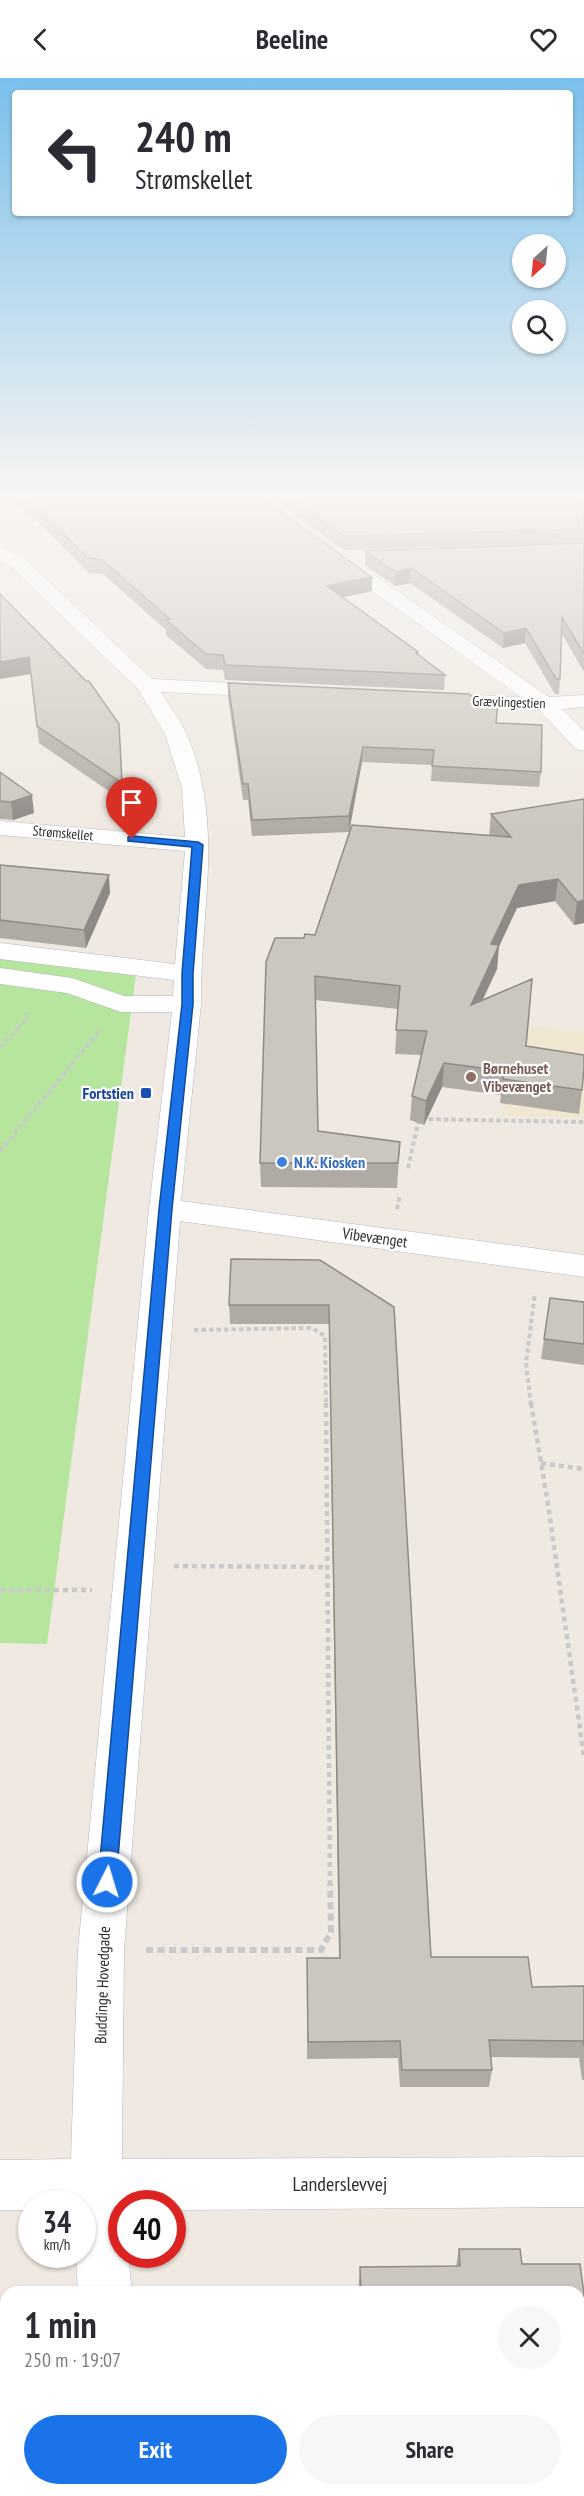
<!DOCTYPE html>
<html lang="en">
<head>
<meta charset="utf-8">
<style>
	:root { --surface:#fff; --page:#f7f7f7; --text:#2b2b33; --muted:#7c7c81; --accent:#1a73e8 }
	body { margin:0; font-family:"PT Sans Narrow",sans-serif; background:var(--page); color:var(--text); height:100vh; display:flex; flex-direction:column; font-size:22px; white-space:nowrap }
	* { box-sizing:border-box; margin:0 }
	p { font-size:20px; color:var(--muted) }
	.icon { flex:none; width:33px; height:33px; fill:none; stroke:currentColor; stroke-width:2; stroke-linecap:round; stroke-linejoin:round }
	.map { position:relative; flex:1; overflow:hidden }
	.drawer { position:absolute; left:0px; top:2208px; width:585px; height:210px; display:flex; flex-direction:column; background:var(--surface); border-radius:18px 18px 0 0; box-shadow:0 2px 4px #0004 }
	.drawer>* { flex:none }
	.banner { position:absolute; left:12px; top:12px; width:561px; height:126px; border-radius:6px; box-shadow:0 2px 4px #0004; background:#fff; color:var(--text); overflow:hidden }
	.needle { width:39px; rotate:207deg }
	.buttons { position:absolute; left:512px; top:156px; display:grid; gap:12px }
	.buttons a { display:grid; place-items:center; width:54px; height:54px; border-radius:50%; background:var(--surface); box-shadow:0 2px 4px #0004; font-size:30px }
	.speed { position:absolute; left:18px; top:2112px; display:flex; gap:12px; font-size:30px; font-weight:700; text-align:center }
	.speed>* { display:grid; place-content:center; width:78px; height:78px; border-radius:50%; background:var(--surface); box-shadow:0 2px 4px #0004; line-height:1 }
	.speed small { font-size:15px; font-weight:400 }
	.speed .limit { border:9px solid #d22; background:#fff; color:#111 }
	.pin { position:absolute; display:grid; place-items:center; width:51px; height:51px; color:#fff; margin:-62px -26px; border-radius:50% 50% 50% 0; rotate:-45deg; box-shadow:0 0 6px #0007 }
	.pin .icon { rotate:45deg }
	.me { position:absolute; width:66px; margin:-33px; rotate:5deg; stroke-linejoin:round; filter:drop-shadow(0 0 4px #0008) }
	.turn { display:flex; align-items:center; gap:21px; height:126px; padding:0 24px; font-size:27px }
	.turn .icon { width:78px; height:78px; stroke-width:2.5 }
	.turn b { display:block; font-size:42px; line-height:51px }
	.round { display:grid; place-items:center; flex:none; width:63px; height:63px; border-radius:32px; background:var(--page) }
	.head { display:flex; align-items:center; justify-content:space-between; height:102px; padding:0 24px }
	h1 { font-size:36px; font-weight:800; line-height:45px }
	.button { display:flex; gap:12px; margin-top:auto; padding:12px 24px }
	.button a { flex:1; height:69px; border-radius:36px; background:var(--accent); color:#fff; font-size:24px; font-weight:800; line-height:69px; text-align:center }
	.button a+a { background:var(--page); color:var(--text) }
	header { display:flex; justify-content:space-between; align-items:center; height:78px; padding:0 24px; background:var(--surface); font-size:27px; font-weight:800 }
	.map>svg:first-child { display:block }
	.education { fill:#f0e6d1 }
	.green { fill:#b6e59e }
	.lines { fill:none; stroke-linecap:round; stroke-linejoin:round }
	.minor-casing { stroke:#b4b7c1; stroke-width:1 }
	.path-far4 { stroke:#c9c9c9; stroke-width:2; stroke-dasharray:3 1.5; stroke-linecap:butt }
	.path-far3 { stroke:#c9c9c9; stroke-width:3; stroke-dasharray:3 2; stroke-linecap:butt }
	.path-far2 { stroke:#c9c9c9; stroke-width:4; stroke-dasharray:4.5 3; stroke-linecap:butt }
	.path-far1 { stroke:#c9c9c9; stroke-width:4.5; stroke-dasharray:5 4; stroke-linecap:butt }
	.path { stroke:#c9c9c9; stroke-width:6; stroke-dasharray:7 4.5; stroke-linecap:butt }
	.minor { fill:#fff; fill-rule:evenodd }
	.wall { fill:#afaba4 }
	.shaded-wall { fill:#8e8b86 }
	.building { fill:#cbc7bf; stroke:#8e8b86; stroke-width:1.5 }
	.route { fill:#1a73e8; stroke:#114b97; stroke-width:1.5 }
	.education-dot { fill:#8d6e63; stroke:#fff; stroke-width:2 }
	.transit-dot { fill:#1a4fb4; stroke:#fff; stroke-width:2 }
	.shop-dot { fill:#3f7fe0; stroke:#fff; stroke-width:2 }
	.labels { text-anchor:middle; stroke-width:4.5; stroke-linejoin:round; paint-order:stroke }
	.far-street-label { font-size:14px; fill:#2e2e2e; stroke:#fff }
	.education-label { font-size:16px; font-weight:bold; fill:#785e54; stroke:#fff; text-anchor:start }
	.transit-label { font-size:16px; font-weight:bold; fill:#164399; stroke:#fff; text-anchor:end }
	.shop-label { font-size:16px; font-weight:bold; fill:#366cbe; stroke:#fff; text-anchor:start }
	.street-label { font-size:16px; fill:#2e2e2e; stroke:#fff }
	.near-street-label { font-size:20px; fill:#2e2e2e; stroke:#fff }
</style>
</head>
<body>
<header><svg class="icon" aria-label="back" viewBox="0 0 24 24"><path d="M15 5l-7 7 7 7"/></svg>Beeline<svg class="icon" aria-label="heart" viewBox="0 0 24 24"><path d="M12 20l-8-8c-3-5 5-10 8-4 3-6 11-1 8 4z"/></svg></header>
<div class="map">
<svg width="584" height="2418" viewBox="0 0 584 2418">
	<rect width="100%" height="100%" fill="#efe9e1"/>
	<path class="education" d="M479,942L584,954V1040L503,1038L504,1027L500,1025L501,1017L419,1006Z"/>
	<path class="green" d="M0,881L136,896L47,1566L0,1565Z"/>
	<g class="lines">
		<g class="minor-casing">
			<path id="minor" d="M0,468L23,479L152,601L273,607L280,609L284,613L280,617L273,619L161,614C169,628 181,642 187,657C225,746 200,833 201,926L181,1123L584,1177V1199L180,1143L124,1872L122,2081L584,2079V2129L172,2132V2126H122V2176H128L132,2214H78L76,2176H82V2126H32V2132H0V2082L71,2081L78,1872L149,1131L172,934H121L67,915L0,906V890L72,900L124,918H173L174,902L0,881V865L175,886L185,773L0,757V743L185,759L182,710L165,656L138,611L9,487L0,481Z
				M335,472L341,474L549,619L584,617V629L562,631L584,653V673L576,671L539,632L424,626L421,621L424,616L432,615L521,619L329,482L326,478L329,474Z
				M92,2412H150L151,2418H93Z"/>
		</g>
		<path class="path-far4" d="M19,452L44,447"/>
		<path class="path-far3" d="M19,949L27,940L25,933"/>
		<path class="path-far2" d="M0,969L20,948
			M0,1073L101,951
			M408,1090L419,1041L584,1044
			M397,1131L400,1117
			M194,1252L312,1250L325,1258L326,1327
			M531,1327L526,1285L535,1215"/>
		<path class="path-far1" d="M326,1325L330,1807
			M531,1325L548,1426L584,1679
			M541,1385L584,1391
			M174,1488L326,1489
			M0,1512H92"/>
		<path class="path" d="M146,1872H321L331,1854L330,1806
			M0,2396H6"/>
		<use href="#minor" class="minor"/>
	</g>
	<path class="wall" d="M8,418H259L372,499V513L343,519L418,574V576L445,597L444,612L225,602L223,592L206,591L166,557V552L103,496L89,495L44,450Z
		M268,418H584V594L562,556L560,601L559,616H555L525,565L503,570L410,505L395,508L365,487V473L544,466L344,472Z
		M0,516L119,646L123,723L39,665L31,596Z
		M228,605L496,645L541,694L539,709L431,703L432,687L362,684L349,754L252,758L248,722H243L228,619Z
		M0,694L34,735L13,742L0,741Z
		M584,721V845L574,847L555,823L517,830L499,867L497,891L482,923L526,968L582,1012L579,1036L500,1025L501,1017L442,1009L424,1047L410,1042L412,1018L421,977L395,976L398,931L315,922L318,1053L400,1064L397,1110L261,1109L260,1085L304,860L315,857L489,758L491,736Z
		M0,787L110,815L86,870L0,860Z
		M231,1181L394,1229L431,1879L532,1909L584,1908V2002H582L579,1980L491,1979L492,1992L489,2009H400L398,1980L307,1981V1880H339L329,1246H230L229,1227Z
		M550,1220L584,1224V1287L541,1281Z
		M459,2171L522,2186L584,2216V2313H579V2214H358L360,2189L456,2188Z"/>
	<path class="shaded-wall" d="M411,490L410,505L395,508L396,494Z
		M372,499V513L327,523V508Z
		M526,550L525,565L503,570L504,555Z
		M29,579L31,596L0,601V584Z
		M363,669L362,684L349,754V738Z
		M32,717L34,735L13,742L11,724Z
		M109,797L110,815L86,870L84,852Z
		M558,801L555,823L517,830L489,890L491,866L519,807Z
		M584,822V845L574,847L577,824Z
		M499,867L497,891L469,951L471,927Z
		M444,985L442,1009L424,1047L426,1023Z"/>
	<path class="building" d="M22,418H259L372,499L327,508L418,574L416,575L445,597L225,587L223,577L206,576L166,542L170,541L102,482L88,480L43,436Z
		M288,418H584V451L344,458Z
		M584,465V576L562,539L560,601H556L526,550L504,555L411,490L396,494L365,473Z
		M0,516L86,603H89L119,646L122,705L37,648L29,579L0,584Z
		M228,605L469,616L479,624L498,625L496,645L542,647L541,694L432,688L434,672L363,669L349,738L252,742L248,706H243Z
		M0,694L32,717L11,724L0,723Z
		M584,721V822L577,824L558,801L519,807L491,866L499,867L471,927L532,901L526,968L584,977V990L582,1012L503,1001L504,993L444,985L426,1023L412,1018L427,953L396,952L400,908L315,898L318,1053L400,1064L398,1085H260L266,884L275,860H304L305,856L315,857L352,747L511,759L491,736Z
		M0,787L109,797L84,852L0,842Z
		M231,1181L320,1182L394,1229L431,1879H528L532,1909L584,1908V1968L583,1963L489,1962L492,1992H402L400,1963L308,1964L307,1880H340L329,1227H229Z
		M550,1220L584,1224V1266L544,1261Z
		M459,2171H520L522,2186H580L584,2216V2295H579V2214H361L360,2189L460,2188Z
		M497,2412H568L570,2418H476Z"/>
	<linearGradient id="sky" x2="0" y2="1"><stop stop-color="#7abfeb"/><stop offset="0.55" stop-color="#f8f5f2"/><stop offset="1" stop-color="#f8f5f2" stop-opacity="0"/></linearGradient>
	<rect width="584" height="757" fill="url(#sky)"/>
	<path class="route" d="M132,758L198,764L203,767L193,896V926L172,1131L116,1804L114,1810L107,1813L100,1810L98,1804L159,1131L182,926V896L192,769L128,763V759Z"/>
	<circle class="education-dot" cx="471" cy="999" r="6"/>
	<rect class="transit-dot" x="140" y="1009" width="12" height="12" rx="3"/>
	<circle class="shop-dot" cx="282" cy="1084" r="6"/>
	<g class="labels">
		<g class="far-street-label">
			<text transform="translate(509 624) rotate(2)" y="5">Grævlingestien</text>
			<text transform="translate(63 755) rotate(5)" y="5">Strømskellet</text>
		</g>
		<g class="education-label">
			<text x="483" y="996">Børnehuset<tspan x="483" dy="18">Vibevænget</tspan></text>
		</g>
		<g class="transit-label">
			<text x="134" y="1021">Fortstien</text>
		</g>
		<g class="shop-label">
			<text x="294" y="1090">N.K. Kiosken</text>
		</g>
		<g class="street-label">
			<text transform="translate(375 1159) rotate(8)" y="6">Vibevænget</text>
			<text transform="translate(102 1907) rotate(-88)" y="6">Buddinge Hovedgade</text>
		</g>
		<g class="near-street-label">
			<text x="340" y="2113">Landerslevvej</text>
		</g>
	</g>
</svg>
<div class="buttons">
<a><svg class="needle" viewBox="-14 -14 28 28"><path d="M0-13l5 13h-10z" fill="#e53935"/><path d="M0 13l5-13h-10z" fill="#7c7c81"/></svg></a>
<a><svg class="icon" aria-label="search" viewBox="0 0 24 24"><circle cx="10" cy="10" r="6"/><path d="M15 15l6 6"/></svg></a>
</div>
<div class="speed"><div>34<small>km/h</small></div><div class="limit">40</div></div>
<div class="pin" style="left:132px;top:761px;background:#d93025"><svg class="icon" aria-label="arrive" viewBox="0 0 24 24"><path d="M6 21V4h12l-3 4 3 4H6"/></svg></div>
<svg class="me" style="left:107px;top:1804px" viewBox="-20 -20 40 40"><circle r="17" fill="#1a73e8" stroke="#fff" stroke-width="3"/><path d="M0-11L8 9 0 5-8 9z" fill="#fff"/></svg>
<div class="banner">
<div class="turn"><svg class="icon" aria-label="left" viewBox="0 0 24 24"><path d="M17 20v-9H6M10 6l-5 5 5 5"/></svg><div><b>240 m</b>Strømskellet</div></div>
</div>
<section class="drawer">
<div class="head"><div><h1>1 min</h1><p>250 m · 19:07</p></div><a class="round"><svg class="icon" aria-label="close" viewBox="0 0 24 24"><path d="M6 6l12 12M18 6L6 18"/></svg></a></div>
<div class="button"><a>Exit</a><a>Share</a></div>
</section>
</div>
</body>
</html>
